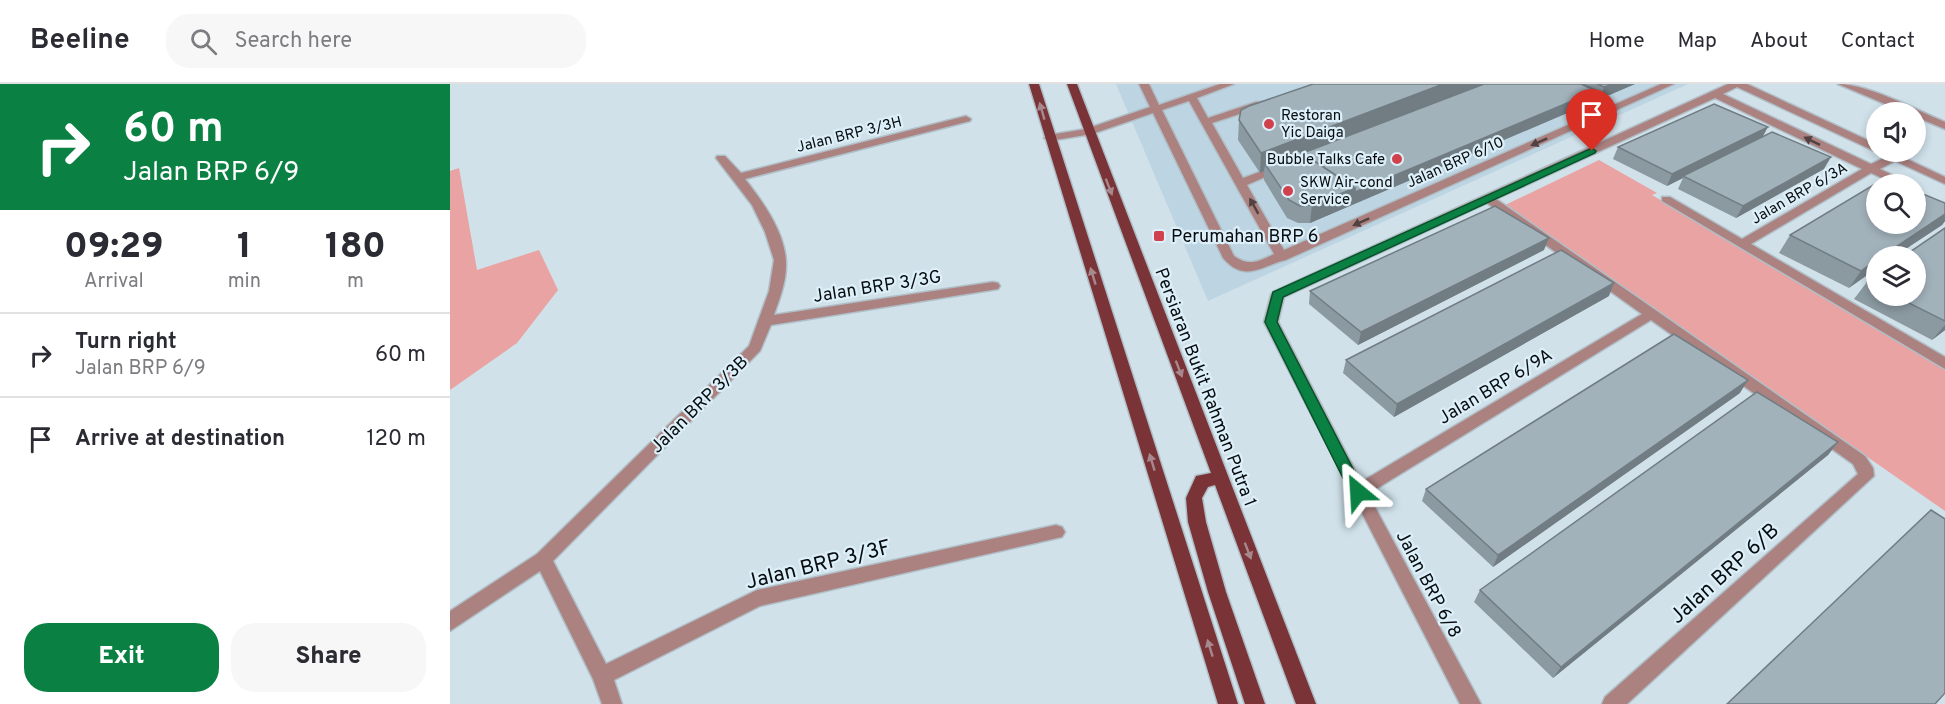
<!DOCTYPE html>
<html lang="en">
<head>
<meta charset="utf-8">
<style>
	:root { --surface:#fff; --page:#f7f7f7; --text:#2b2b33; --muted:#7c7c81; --line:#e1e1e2; --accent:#0b8043 }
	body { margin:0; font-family:Overpass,sans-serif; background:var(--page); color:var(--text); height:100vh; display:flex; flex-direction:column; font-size:22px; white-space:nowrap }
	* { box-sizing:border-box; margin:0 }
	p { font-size:20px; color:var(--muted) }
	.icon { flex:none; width:33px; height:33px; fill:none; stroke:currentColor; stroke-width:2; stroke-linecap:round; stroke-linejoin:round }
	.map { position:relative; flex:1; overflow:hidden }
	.panel { display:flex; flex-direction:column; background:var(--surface); width:450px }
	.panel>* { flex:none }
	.hud { background:#0b8043; color:#fff; overflow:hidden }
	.tools { position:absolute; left:1416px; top:18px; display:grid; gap:12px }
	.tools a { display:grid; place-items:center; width:60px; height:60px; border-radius:50%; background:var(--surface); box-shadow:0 3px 9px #0003; font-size:30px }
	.pin { position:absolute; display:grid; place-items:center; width:51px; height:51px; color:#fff; margin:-62px -26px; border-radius:50% 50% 50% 0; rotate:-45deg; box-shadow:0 0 6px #0007 }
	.pin .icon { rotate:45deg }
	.me { position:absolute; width:66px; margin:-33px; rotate:333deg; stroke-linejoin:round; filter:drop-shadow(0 0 4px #0008) }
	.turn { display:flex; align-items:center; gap:21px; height:126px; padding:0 24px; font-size:27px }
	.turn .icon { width:78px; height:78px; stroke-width:2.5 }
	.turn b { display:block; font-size:42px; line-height:51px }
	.eta { display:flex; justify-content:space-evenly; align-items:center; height:102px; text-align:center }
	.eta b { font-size:36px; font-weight:800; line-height:42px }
	.button { display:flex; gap:12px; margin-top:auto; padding:12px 24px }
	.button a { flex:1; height:69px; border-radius:24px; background:var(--accent); color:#fff; font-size:24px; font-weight:800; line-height:69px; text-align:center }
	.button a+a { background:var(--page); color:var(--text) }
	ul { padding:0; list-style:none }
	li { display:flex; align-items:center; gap:18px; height:84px; padding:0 24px; border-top:2px solid var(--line) }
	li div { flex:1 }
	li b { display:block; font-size:22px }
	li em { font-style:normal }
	header { display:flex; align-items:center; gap:36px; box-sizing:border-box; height:84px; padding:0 30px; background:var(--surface); border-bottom:2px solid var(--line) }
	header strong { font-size:28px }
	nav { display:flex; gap:33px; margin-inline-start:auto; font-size:21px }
	.search { width:420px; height:54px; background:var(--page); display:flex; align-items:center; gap:15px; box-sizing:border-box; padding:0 21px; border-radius:24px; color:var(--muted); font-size:22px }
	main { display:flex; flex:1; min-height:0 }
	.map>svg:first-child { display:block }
	.built { fill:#bdd5e2 }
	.green { fill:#e8a3a2 }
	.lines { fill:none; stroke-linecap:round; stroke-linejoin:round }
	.minor-casing { stroke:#b0bfc7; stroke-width:3 }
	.major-casing { stroke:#b0bfc7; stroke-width:3 }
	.minor { fill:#ac8281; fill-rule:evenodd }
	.major { fill:#7a3437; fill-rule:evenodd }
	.wall { fill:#8b99a1 }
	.shaded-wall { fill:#717d83 }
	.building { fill:#a2b2bb; stroke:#717d83; stroke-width:1.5 }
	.oneway { fill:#a7888e }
	.oneway2 { fill:#514142 }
	.route { fill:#0b8043; stroke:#07532c; stroke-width:1.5 }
	.poi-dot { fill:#d0404d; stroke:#ddeff8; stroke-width:2 }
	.labels { text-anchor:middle; stroke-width:4.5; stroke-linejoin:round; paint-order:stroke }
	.far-poi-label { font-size:15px; fill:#070c0f; stroke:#ddeff8; text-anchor:start }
	.far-street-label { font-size:15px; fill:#070c0f; stroke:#ddeff8 }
	.poi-label { font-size:18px; fill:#070c0f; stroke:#ddeff8; text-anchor:start }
	.street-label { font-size:18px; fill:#070c0f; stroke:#ddeff8 }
	.near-street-label { font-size:21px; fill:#070c0f; stroke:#ddeff8 }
</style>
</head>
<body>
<header>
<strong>Beeline</strong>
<div class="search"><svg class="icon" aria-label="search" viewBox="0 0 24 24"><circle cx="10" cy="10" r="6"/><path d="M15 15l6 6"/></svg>Search here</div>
<nav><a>Home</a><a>Map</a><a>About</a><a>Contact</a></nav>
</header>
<main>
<section class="panel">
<div class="hud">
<div class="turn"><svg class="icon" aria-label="right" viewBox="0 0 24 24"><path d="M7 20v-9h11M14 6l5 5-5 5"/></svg><div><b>60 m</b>Jalan BRP 6/9</div></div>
</div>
<div class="eta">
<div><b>09:29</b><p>Arrival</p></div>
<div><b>1</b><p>min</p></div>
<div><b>180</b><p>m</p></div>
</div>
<ul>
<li><svg class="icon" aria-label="right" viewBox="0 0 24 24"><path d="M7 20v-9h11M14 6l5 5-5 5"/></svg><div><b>Turn right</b><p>Jalan BRP 6/9</p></div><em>60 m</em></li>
<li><svg class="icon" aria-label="arrive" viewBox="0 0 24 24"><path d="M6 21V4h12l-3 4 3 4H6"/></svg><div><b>Arrive at destination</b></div><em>120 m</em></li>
</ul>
<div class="button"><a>Exit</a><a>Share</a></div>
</section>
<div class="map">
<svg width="1495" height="620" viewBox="0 0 1495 620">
	<rect width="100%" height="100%" fill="#d0e1ea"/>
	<path class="built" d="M666,0H1238L758,217Z"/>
	<path class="green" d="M1149,76L1207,109L1202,111L1495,285V427L1055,121Z
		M9,84L27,186L89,166L108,206L67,259L0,306V87Z"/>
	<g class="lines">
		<g class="minor-casing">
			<path id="minor" d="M689,0H699L709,21L770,0H784L747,14L758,34L806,18H814V22L762,39L793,94L828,81H836L838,83L797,101L834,166L1211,0H1224L836,176C813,181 795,200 773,174L703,29L642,50L599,57L594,54L599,51L636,45L700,23ZM739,17L824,170C809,177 799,183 784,172L712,26Z
				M1278,0H1297L1426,60V67L1422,66L1287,3L1273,10L1421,80L1436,73L1432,71V68H1442L1495,93V100L1445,77L1430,85L1457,98L1458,100H1445L1421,89L1301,160L1495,273V285L1212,117V113H1220L1292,155L1412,85L1265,14L1046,115L1415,372L1423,384L1424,392L1177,620H1152L1155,613L1408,390L1403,380L1201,236L918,410L1031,620H1010L814,238L821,211L823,208ZM1037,119L1192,230L911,398L828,238L834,213Z
				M1388,0C1418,0 1466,26 1495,38V45L1466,33V28H1454Z
				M516,32L521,35L520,37L295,95C313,118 337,151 336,182C336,199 329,216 324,231L543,198L548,199L550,202L548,205L321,241L310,267L103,477L156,580L307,506L606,441L612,443L615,448L612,453L310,522L164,596L172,620H152L143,595L90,487L0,547V527L87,470L299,262L319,207L324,176L315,148L302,121L266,74L267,72H275L291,89Z"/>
		</g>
		<g class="major-casing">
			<path id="major" d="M579,0H589L788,620H768Z
				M617,0H627L866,620H846L765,401L758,403L752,414L756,438L776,508L815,620H795L758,508L738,438L736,414L746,392L761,389Z"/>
		</g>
		<use href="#minor" class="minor"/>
		<use href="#major" class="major"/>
	</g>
	<path class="wall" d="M863,0H1185L860,139H848L837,134L814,96V87L810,89L788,56L789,36Z
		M1313,52L1374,85L1286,134L1228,105L1233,94L1217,102L1163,75L1168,63Z
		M1495,119V137L1492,141L1445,172H1426L1399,204L1329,169L1340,151Z
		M1495,144V246L1482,256L1404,215L1417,198L1426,191V212H1466Z
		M1094,166L908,261L859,220L860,207Z
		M1159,212L944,333L893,289L896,276Z
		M1290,309L1043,483L972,417L976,405Z
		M1388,358L1378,371L1103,594L1024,518L1030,506Z"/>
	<path class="shaded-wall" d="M993,0H1038L851,73L815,80L814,87L810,89L811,69Z
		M1163,0H1185L860,139L862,121L1146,7L1152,9L1154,3Z
		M1318,43L1312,54L1233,92V94L1217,102L1222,90Z
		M1381,73L1374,85L1286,134L1293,122Z
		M1495,130V137L1492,141L1445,172H1432Z
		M1099,154L1094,166L908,261L911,248Z
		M1426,176V185L1399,204L1411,187Z
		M1164,199L1159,212L944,333L947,320Z
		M1495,241V246L1482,256Z
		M1298,296L1290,309L1043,483L1048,471Z
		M1388,358L1378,371L1103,594L1111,583Z"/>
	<path class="building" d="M863,0H993L811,69L789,36L791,26L799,22Z
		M1034,0H1131L1146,7L905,108V104L853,69Z
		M1131,0H1133L1152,9L1144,12L1146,7Z
		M1147,0H1163L1154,3Z
		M1264,20L1318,43L1222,90L1168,63Z
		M1322,48L1381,73L1293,122L1233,92Z
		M849,67L905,104L862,121L850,122L839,116L815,80Z
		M1435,94L1451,100H1426V140H1466V107L1495,119V130L1432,172H1426V176L1411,187L1340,151Z
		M1045,122L1099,154L911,248L860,207Z
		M1495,144V237L1445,212H1466V172H1454Z
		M1111,166L1164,199L947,320L896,276Z
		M1426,191V202L1417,198Z
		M1224,250L1298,296L1048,471L976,405Z
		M1307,308L1388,358L1111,583L1030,506Z
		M1481,426L1495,435V609L1485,620H1277Z"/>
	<defs><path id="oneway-solid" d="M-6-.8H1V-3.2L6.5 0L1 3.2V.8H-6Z" transform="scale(1.5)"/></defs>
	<g class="oneway">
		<use href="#oneway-solid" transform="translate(592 27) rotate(-106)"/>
		<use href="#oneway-solid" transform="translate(659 103) rotate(69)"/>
		<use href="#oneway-solid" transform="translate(643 192) rotate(-107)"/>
		<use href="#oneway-solid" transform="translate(729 285) rotate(69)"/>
		<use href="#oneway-solid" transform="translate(702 378) rotate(-107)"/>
		<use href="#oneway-solid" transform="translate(798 467) rotate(69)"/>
		<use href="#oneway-solid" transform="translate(760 564) rotate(-107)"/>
	</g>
	<g class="oneway2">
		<use href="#oneway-solid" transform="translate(1362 57) rotate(-154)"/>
		<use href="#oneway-solid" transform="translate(1089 58) rotate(156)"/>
		<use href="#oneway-solid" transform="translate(804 122) rotate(-119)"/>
		<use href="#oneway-solid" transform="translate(911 138) rotate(156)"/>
	</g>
	<path class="route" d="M1142,64L1146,67L1145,69L833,213L827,238L915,408L913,412H902L815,238L823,208Z"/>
	<g class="poi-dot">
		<circle cx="819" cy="40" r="6"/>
		<circle cx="947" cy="75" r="6"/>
		<circle cx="838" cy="107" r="6"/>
		<rect x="703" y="146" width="12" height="12" rx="3"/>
	</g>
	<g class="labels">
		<g class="far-poi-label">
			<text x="831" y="36">Restoran<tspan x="831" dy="17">Yic Daiga</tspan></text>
			<text x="935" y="80" text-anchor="end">Bubble Talks Cafe</text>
			<text x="850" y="103">SKW Air-cond<tspan x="850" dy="17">Service</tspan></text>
		</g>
		<g class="far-street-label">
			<text transform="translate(399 50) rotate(-14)" y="5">Jalan BRP 3/3H</text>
			<text transform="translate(1005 78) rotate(-24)" y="5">Jalan BRP 6/10</text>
			<text transform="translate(1349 109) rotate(-30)" y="5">Jalan BRP 6/3A</text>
		</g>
		<g class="poi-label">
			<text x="721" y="158">Perumahan BRP 6</text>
		</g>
		<g class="street-label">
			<text transform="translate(427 202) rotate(-9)" y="6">Jalan BRP 3/3G</text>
			<text transform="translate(1045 302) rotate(-31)" y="6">Jalan BRP 6/9A</text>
			<text transform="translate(756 303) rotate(69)" y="6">Persiaran Bukit Rahman Putra 1</text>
			<text transform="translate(249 320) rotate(-45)" y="6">Jalan BRP 3/3B</text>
			<text transform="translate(979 500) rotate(62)" y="6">Jalan BRP 6/8</text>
		</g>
		<g class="near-street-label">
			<text transform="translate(368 480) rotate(-14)" y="7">Jalan BRP 3/3F</text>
			<text transform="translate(1274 489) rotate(-42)" y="7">Jalan BRP 6/B</text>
		</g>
	</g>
</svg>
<div class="tools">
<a><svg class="icon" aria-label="sound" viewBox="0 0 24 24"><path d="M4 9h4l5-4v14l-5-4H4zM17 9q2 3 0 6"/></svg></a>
<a><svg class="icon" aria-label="search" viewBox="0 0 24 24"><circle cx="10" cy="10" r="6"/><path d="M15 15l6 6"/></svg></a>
<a><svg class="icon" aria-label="layers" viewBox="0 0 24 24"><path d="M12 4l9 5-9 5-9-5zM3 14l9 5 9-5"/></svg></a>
</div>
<div class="pin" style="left:1142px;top:67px;background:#d93025"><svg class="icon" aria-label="arrive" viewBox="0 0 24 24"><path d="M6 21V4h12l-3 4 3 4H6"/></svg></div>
<svg class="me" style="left:908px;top:408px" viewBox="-20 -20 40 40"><path d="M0-17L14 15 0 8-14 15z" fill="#0b8043" stroke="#fff" stroke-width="4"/></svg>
</div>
</main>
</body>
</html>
